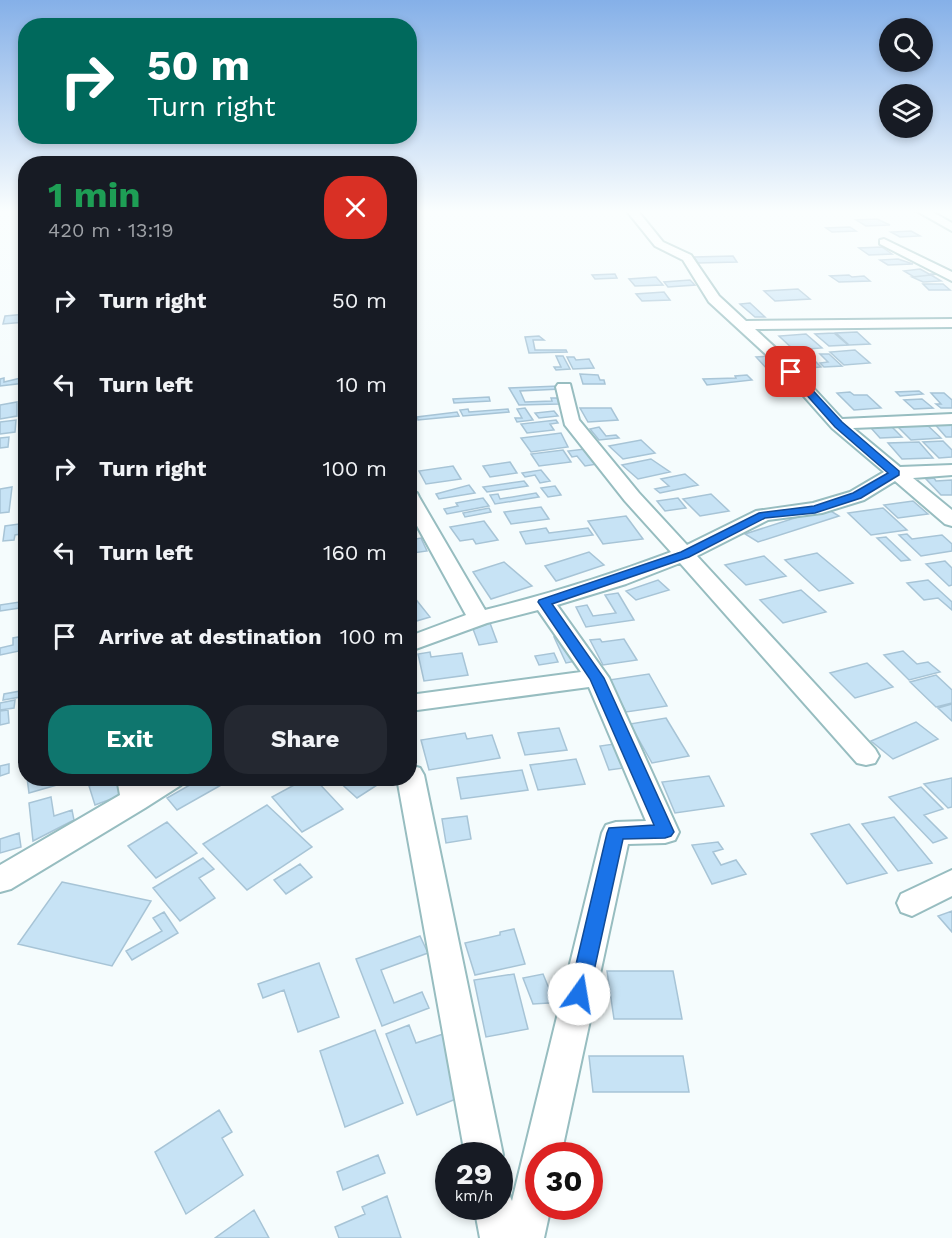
<!DOCTYPE html>
<html lang="en">
<head>
<meta charset="utf-8">
<style>
	:root { --surface:#171b24; --page:#242831; --text:#f1f3f6; --muted:#9ea1a6; --accent:#0f766e }
	body { margin:0; font-family:"Work Sans",sans-serif; background:var(--page); color:var(--text); height:100vh; display:flex; flex-direction:column; font-size:22px; white-space:nowrap }
	* { box-sizing:border-box; margin:0 }
	p { font-size:20px; color:var(--muted) }
	.icon { flex:none; width:33px; height:33px; fill:none; stroke:currentColor; stroke-width:2; stroke-linecap:round; stroke-linejoin:round }
	.map { position:relative; flex:1; overflow:hidden }
	.details { position:absolute; left:18px; top:156px; width:399px; height:630px; display:flex; flex-direction:column; background:var(--surface); border-radius:24px; box-shadow:0 3px 9px #0003 }
	.details>* { flex:none }
	.guide { position:absolute; left:18px; top:18px; width:399px; height:126px; border-radius:24px; box-shadow:0 3px 9px #0003; background:#00695c; color:#fff; overflow:hidden }
	.tools { position:absolute; left:879px; top:18px; display:grid; gap:12px }
	.tools a { display:grid; place-items:center; width:54px; height:54px; border-radius:50%; background:var(--surface); box-shadow:0 3px 9px #0003; font-size:30px }
	.speed { position:absolute; left:435px; top:1142px; display:flex; gap:12px; font-size:30px; font-weight:700; text-align:center }
	.speed>* { display:grid; place-content:center; width:78px; height:78px; border-radius:50%; background:var(--surface); box-shadow:0 3px 9px #0003; line-height:1 }
	.speed small { font-size:15px; font-weight:400 }
	.speed .limit { border:9px solid #d22; background:#fff; color:#111 }
	.pin { position:absolute; display:grid; place-items:center; width:51px; height:51px; color:#fff; margin:-26px; border-radius:12px; box-shadow:0 3px 9px #0006 }
	.me { position:absolute; width:66px; margin:-33px; rotate:13deg; stroke-linejoin:round; filter:drop-shadow(0 0 4px #0008) }
	.turn { display:flex; align-items:center; gap:21px; height:126px; padding:0 30px; font-size:27px }
	.turn .icon { width:78px; height:78px; stroke-width:2.5 }
	.turn b { display:block; font-size:42px; line-height:51px }
	.round { display:grid; place-items:center; flex:none; width:63px; height:63px; border-radius:24px; background:var(--page) }
	.headline { display:flex; align-items:center; justify-content:space-between; height:102px; padding:0 30px }
	h1 { font-size:36px; font-weight:700; line-height:45px; color:#1e9e55 }
	.action { display:flex; gap:12px; margin-top:auto; padding:12px 30px }
	.action a { flex:1; height:69px; border-radius:24px; background:var(--accent); color:#fff; font-size:24px; font-weight:700; line-height:69px; text-align:center }
	.action a+a { background:var(--page); color:var(--text) }
	ul { padding:0; list-style:none }
	li { display:flex; align-items:center; gap:18px; height:84px; padding:0 30px }
	li div { flex:1 }
	li b { display:block; font-size:22px }
	li em { font-style:normal }
	.map>svg:first-child { display:block }
	.building { fill:#c7e3f5; stroke:#a7c4d6; stroke-width:1.5 }
	.lines { fill:none; stroke-linecap:round; stroke-linejoin:round }
	.minor-casing { stroke:#97bdc0; stroke-width:4 }
	.minor { fill:#fff; fill-rule:evenodd }
	.route { fill:#1a73e8; stroke:#114b97; stroke-width:1.5 }
</style>
</head>
<body>
<div class="map">
<svg width="952" height="1238" viewBox="0 0 952 1238">
	<rect width="100%" height="100%" fill="#f5fcfd"/>
	<path class="building" d="M877,219L890,225L866,226L856,220Z
		M850,227L856,231L832,232L826,228Z
		M911,231L920,236L900,237L891,232Z
		M882,247L892,254L869,255L859,248Z
		M733,256L737,262L698,263L694,257Z
		M898,259L913,264L888,265L880,260Z
		M920,269L929,274H938L914,277L904,271Z
		M615,274L617,278L595,279L592,275Z
		M849,275L852,277L864,276L870,281L839,282L830,276Z
		M931,275L941,281L923,282L912,277Z
		M656,277L663,285L635,286L629,279Z
		M690,280L695,285L668,287L664,282Z
		M923,284H943L950,290H929Z
		M798,289L810,299L775,301L764,291Z
		M664,292L670,300L642,301L636,294Z
		M750,303L765,317H755L740,304Z
		M26,314V322L3,324L5,316Z
		M857,332L870,344L849,345L836,333Z
		M834,333L848,345L829,346L815,334Z
		M806,334L822,348L794,350L779,336Z
		M539,336L544,340H533L535,350H566L567,352L529,353L525,337Z
		M855,350L870,363L844,365L830,352Z
		M820,354H829L842,366L824,367L820,363L828,362Z
		M556,356H563L570,369L556,370L554,367H561Z
		M770,356L782,369L768,370L756,357Z
		M567,357H574L576,360L589,359L594,368L573,369Z
		M814,360L821,367L810,368L803,361Z
		M784,370L792,379L777,380L769,371Z
		M580,374L598,375L600,380H604L605,384H583Z
		M747,375L752,380L707,385L703,379L736,378L735,376Z
		M25,377V383L0,386V379L4,378V382Z
		M559,386L560,389L520,391L525,402L552,401L551,398H557L559,404L519,405L509,388Z
		M919,391L923,394L900,396L896,392Z
		M850,392L854,395H867L881,408L854,410L837,393Z
		M931,393H944L952,400V408H941L936,404H941Z
		M489,397L490,401L454,403L453,399Z
		M922,399L933,408L914,409L904,400Z
		M17,402V416L0,419V405Z
		M525,408L533,420L517,422L515,418H522L517,409Z
		M580,408H611L618,420L588,422Z
		M468,409L469,412L508,409L509,412L463,416L460,410Z
		M554,411L558,416L539,418L535,413Z
		M457,412L459,416L418,420L417,417Z
		M16,420L15,432L0,434V422Z
		M556,420L558,423L550,424L554,430L527,433L521,424Z
		M932,421H952V437H946Z
		M924,422L941,438L911,440L894,423Z
		M599,427L606,436L616,435L619,438L599,440L590,429Z
		M892,427L902,437L880,438L871,428Z
		M26,430V445L20,446V431Z
		M561,433L568,447L531,452L521,438Z
		M9,437L8,447L0,448V438Z
		M641,440L655,453L623,459L609,446Z
		M943,441L952,450V457L939,458L923,442Z
		M919,442L933,458L902,459L888,443Z
		M585,449L597,464L585,466L577,456L572,457L568,451Z
		M563,450L571,462L539,466L531,454Z
		M651,459L670,472L638,479L622,465Z
		M510,462L517,473L490,477L483,466Z
		M453,466L461,479L426,484L419,471Z
		M541,470L550,481L540,483L535,475L525,477L522,473Z
		M685,474L698,485L660,493L655,489L669,486L661,479Z
		M934,478L936,481L952,480V495H941L926,479Z
		M524,481L528,486L487,492L483,487Z
		M469,485L475,493L439,499L436,494Z
		M555,486L561,495L548,497L541,488Z
		M12,487L9,512L0,513V489Z
		M536,493L539,497L495,504L490,495L498,494L500,499Z
		M711,494L729,511L700,516L683,499Z
		M483,498L489,506L447,514L444,509L458,506L456,503Z
		M678,498L686,508L665,511L657,501Z
		M913,501L928,514L898,518L884,505Z
		M411,507L424,528L410,531Z
		M541,507L549,519L511,524L504,512Z
		M489,508L491,512L465,517L463,513Z
		M826,508L839,516L758,542L745,534Z
		M883,508L907,530L871,535L848,513Z
		M626,516L643,539L603,544L588,521Z
		M484,521L498,540L476,544L473,539L460,541L450,527Z
		M26,523V533L15,535L14,540L3,541L5,526Z
		M546,528L549,533L588,528L593,535L526,544L520,532Z
		M907,534L912,539L942,535L952,544V551L921,556L899,535Z
		M886,537L910,560L901,561L877,538Z
		M421,538L427,551L413,553L410,540Z
		M589,552L604,565L556,581L545,566Z
		M817,553L853,583L819,591L785,560Z
		M764,556L786,576L746,585L725,565Z
		M945,561L952,568V585L949,586L926,564Z
		M504,562L532,586L491,599L473,572Z
		M658,580L669,590L636,600L626,591Z
		M928,580L952,602V610L938,598L924,600L907,583Z
		M801,590L826,612L783,623L760,600Z
		M410,592L430,617L410,623Z
		M618,593L634,620L586,627L576,607L587,605L593,616L616,613L605,595Z
		M26,601V607L0,611V605Z
		M490,623L497,642L479,645L473,629Z
		M24,636V650L0,655V648L13,645V638Z
		M564,636L576,661L566,663L554,637Z
		M600,639L602,642L624,639L637,660L603,665L590,640Z
		M903,651L917,664L928,662L940,672L909,680L884,655Z
		M430,652L431,657L462,653L468,675L424,681L418,654Z
		M554,653L558,662L539,665L535,656Z
		M867,663L893,687L855,698L830,673Z
		M649,674L667,706L626,712L609,680Z
		M936,675L952,690V703L936,707L910,682Z
		M26,690V696L3,700L4,694Z
		M15,700L14,708L0,710V703Z
		M952,704V721L938,708Z
		M8,710L9,723L0,725V711Z
		M666,718L689,756L652,763L630,724Z
		M916,722L938,739L893,759L871,741Z
		M559,728L567,750L525,755L518,733Z
		M465,733L467,739L492,735L500,758L429,770L421,740Z
		M614,744L624,768L609,770L600,746Z
		M576,759L585,784L538,790L530,765Z
		M9,764V773L0,776V766Z
		M522,770L528,790L461,799L457,778Z
		M709,776L724,806L675,813L662,782Z
		M27,778H63L64,783L29,793Z
		M110,778H116L122,795L95,805L89,786Z
		M202,778H218L223,784L177,810L167,798Z
		M307,778H314L343,809L302,832L272,797Z
		M335,778H388L357,798Z
		M952,778V807L948,808L924,784Z
		M921,787L943,809L924,815L947,838L933,843L889,797Z
		M51,797L54,816L72,810L74,820L33,841L29,803Z
		M267,805L312,847L247,890L203,844Z
		M467,816L471,839L446,843L442,819Z
		M894,817L932,863L898,871L862,824Z
		M167,822L197,853L156,878L128,846Z
		M849,824L887,873L847,884L811,834Z
		M19,833L21,847L0,853V839Z
		M718,842L723,849L713,852L721,865L736,860L746,874L712,884L692,845Z
		M203,858L214,869L199,878L215,898L180,921L153,888Z
		M300,864L312,877L286,894L274,880Z
		M62,882L151,901L112,966L18,944Z
		M952,911V932L938,916Z
		M164,912L178,933L132,960L126,951L162,931L153,918Z
		M514,929L525,964L475,975L465,943L500,935V932Z
		M420,936L428,953L381,970L394,1003L422,992L429,1008L382,1026L356,959Z
		M319,963L339,1017L298,1032L284,990L263,998L258,984Z
		M607,971H673L682,1019H614Z
		M514,974L528,1029L486,1037L474,980Z
		M543,974L550,991L561,989L565,1002L533,1004L523,978Z
		M409,1025L416,1043L446,1033L463,1096L417,1115L386,1034Z
		M375,1030L403,1103L345,1127L320,1051Z
		M589,1056H683L689,1092H593Z
		M219,1110L232,1132L222,1138L243,1175L186,1214L155,1152Z
		M378,1155L385,1173L343,1190L337,1172Z
		M387,1196L401,1238H339L335,1227L365,1214L362,1207Z
		M254,1210L269,1238H215Z"/>
	<g class="lines">
		<g class="minor-casing">
			<path id="minor" d="M626,210H637L663,242L691,255L719,296L746,321L952,319V327L755,329L780,352L842,419L952,414V424L853,428L900,467L952,465V475L913,478L952,510V526L945,524L895,481L864,500L822,513L768,520L697,556L875,749L879,756L875,763L866,765L857,763L680,563L626,584L557,605L609,678L679,832L675,840L665,843L628,844L561,1155H538V1206H551L544,1238H480L474,1206H500V1188L508,1192L512,1201L602,833L606,825L616,822L646,821L589,687L410,711V695L581,672L538,610L487,623L410,651V636L466,615L410,513V491L417,493L419,497L485,610C549,594 610,575 671,552L625,501L565,425L556,387L558,384H570L579,420L639,493L687,545L756,511L813,503L850,492L884,472L832,428L770,358L709,302L683,260L655,246Z
				M915,210H929L952,223V231Z
				M884,239L952,272V281L880,244V240Z
				M410,765L420,768L424,775L503,1155L500,1164V1155H465L397,778H410Z
				M117,778H145V781L149,778H184L181,785L145,808L11,889L0,892V865L120,795Z
				M952,870V896L912,916L901,912L897,903L901,894Z"/>
		</g>
		<use href="#minor" class="minor"/>
	</g>
	<linearGradient id="sky" x2="0" y2="1"><stop stop-color="#85b0e8"/><stop offset="0.55" stop-color="#fafefe"/><stop offset="1" stop-color="#fafefe" stop-opacity="0"/></linearGradient>
	<rect width="952" height="384" fill="url(#sky)"/>
	<path class="route" d="M788,370H794L842,422L899,471V475L861,498L815,513L765,518L689,557L552,604L604,678L674,832L671,836L665,838L623,839L589,994L586,1000L579,1003L572,1000L569,994L607,833L609,828L654,825L590,679L538,602L539,600L681,552L759,513L814,506L853,493L888,473L835,427L788,374Z"/>
</svg>
<div class="tools">
<a><svg class="icon" aria-label="search" viewBox="0 0 24 24"><circle cx="10" cy="10" r="6"/><path d="M15 15l6 6"/></svg></a>
<a><svg class="icon" aria-label="layers" viewBox="0 0 24 24"><path d="M12 4l9 5-9 5-9-5zM3 14l9 5 9-5"/></svg></a>
</div>
<div class="speed"><div>29<small>km/h</small></div><div class="limit">30</div></div>
<div class="pin" style="left:791px;top:372px;background:#d93025"><svg class="icon" aria-label="arrive" viewBox="0 0 24 24"><path d="M6 21V4h12l-3 4 3 4H6"/></svg></div>
<svg class="me" style="left:579px;top:994px" viewBox="-20 -20 40 40"><circle r="19" fill="#fff"/><path d="M0-13L10 11 0 6-10 11z" fill="#1a73e8"/></svg>
<div class="guide">
<div class="turn"><svg class="icon" aria-label="right" viewBox="0 0 24 24"><path d="M7 20v-9h11M14 6l5 5-5 5"/></svg><div><b>50 m</b>Turn right</div></div>
</div>
<section class="details">
<div class="headline"><div><h1>1 min</h1><p>420 m · 13:19</p></div><a class="round" style="background:#d93025;color:#fff"><svg class="icon" aria-label="close" viewBox="0 0 24 24"><path d="M6 6l12 12M18 6L6 18"/></svg></a></div>
<ul>
<li><svg class="icon" aria-label="right" viewBox="0 0 24 24"><path d="M7 20v-9h11M14 6l5 5-5 5"/></svg><div><b>Turn right</b></div><em>50 m</em></li>
<li><svg class="icon" aria-label="left" viewBox="0 0 24 24"><path d="M17 20v-9H6M10 6l-5 5 5 5"/></svg><div><b>Turn left</b></div><em>10 m</em></li>
<li><svg class="icon" aria-label="right" viewBox="0 0 24 24"><path d="M7 20v-9h11M14 6l5 5-5 5"/></svg><div><b>Turn right</b></div><em>100 m</em></li>
<li><svg class="icon" aria-label="left" viewBox="0 0 24 24"><path d="M17 20v-9H6M10 6l-5 5 5 5"/></svg><div><b>Turn left</b></div><em>160 m</em></li>
<li><svg class="icon" aria-label="arrive" viewBox="0 0 24 24"><path d="M6 21V4h12l-3 4 3 4H6"/></svg><div><b>Arrive at destination</b></div><em>100 m</em></li>
</ul>
<div class="action"><a>Exit</a><a>Share</a></div>
</section>
</div>
</body>
</html>
